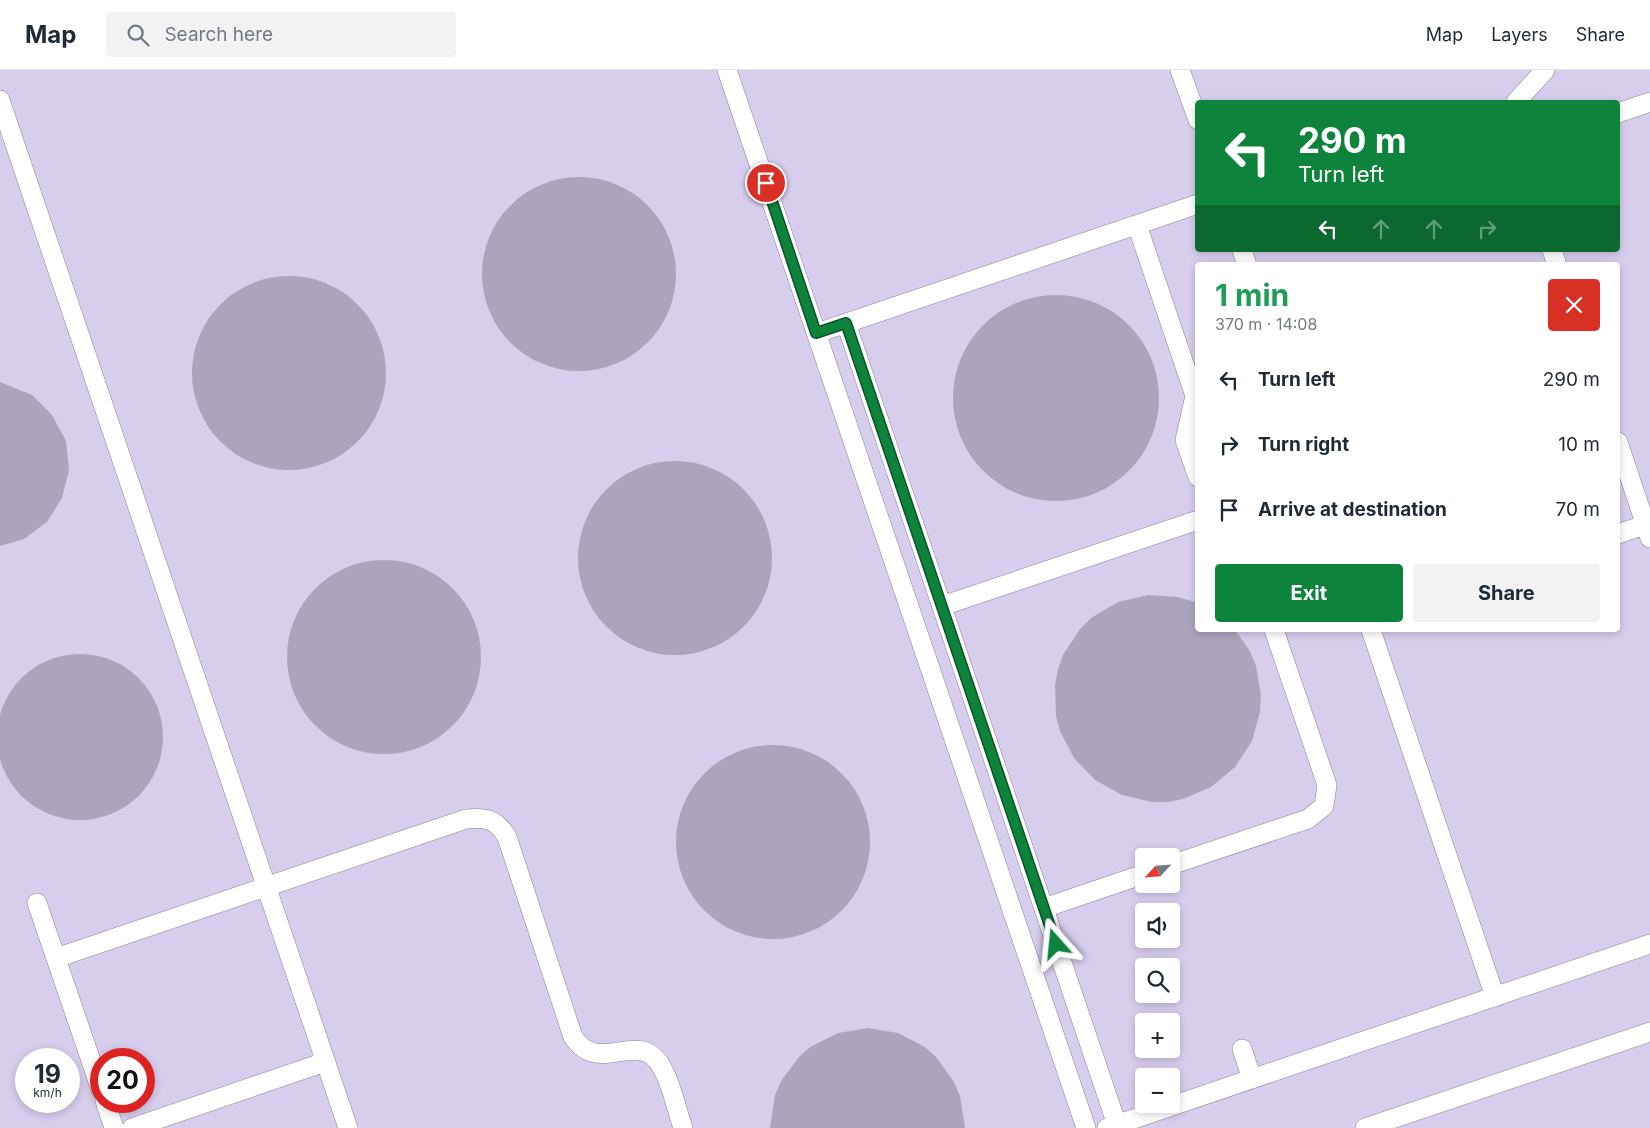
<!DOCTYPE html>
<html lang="en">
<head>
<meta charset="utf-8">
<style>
	:root { --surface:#fff; --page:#f2f2f3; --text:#1f2937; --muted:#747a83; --line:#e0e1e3; --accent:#0e833b }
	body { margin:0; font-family:Inter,sans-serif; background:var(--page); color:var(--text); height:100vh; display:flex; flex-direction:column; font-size:19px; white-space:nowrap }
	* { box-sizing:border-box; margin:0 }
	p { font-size:16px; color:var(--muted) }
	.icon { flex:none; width:28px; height:28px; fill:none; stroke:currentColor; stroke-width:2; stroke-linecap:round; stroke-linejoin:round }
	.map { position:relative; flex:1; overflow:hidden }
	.drawer { position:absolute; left:1195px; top:192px; width:425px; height:370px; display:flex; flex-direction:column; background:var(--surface); border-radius:5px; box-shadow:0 2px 8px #0003 }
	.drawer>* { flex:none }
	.banner { position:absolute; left:1195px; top:30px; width:425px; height:152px; border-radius:5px; box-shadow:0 2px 8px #0003; background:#0e833b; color:#fff; overflow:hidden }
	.needle { width:32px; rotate:244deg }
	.controls { position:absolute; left:1135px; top:778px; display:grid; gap:10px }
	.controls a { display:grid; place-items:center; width:45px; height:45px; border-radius:5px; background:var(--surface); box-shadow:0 2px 8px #0003; font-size:25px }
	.speed { position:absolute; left:15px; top:978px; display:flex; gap:10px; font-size:25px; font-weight:700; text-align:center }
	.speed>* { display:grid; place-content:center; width:65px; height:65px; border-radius:50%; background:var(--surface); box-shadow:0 2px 8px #0003; line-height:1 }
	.speed small { font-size:12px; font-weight:400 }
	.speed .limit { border:8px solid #d22; background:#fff; color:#111 }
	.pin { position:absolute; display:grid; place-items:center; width:42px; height:42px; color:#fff; margin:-21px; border:2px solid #fff; border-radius:50%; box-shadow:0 1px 5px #0007 }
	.me { position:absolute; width:55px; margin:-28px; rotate:342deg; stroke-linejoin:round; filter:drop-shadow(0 0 4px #0008) }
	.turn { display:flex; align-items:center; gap:18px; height:105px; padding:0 20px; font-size:22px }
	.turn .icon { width:65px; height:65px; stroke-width:2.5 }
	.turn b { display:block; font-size:35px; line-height:42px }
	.lanes { display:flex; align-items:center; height:48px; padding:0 20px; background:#0003; justify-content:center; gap:25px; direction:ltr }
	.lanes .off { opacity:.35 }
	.round { display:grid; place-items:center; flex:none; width:52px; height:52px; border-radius:5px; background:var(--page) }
	.headline { display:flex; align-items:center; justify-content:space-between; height:85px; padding:0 20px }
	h1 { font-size:30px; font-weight:700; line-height:38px; color:#1e9e55 }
	.cta { display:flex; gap:10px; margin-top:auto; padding:10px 20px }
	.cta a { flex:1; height:58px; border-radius:5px; background:var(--accent); color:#fff; font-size:20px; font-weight:700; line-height:58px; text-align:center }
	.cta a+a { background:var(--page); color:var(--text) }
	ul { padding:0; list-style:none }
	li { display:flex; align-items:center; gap:15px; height:65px; padding:0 20px }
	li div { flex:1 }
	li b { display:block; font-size:19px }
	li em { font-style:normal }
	header { display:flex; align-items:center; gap:30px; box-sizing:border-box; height:70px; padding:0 25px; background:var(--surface); border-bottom:1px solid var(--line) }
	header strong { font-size:24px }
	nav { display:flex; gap:28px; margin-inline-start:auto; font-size:18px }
	.search { width:350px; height:45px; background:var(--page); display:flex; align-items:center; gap:12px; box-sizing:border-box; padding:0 18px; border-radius:5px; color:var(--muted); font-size:19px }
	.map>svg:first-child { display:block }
	.built { fill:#d7cded; fill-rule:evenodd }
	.building { fill:#aba4bc }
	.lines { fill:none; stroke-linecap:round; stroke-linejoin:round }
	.minor-casing { stroke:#898299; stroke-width:20 }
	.minor { stroke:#fff; stroke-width:19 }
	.route-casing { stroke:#095526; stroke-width:12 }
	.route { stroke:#0e833b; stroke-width:9 }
</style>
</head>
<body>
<header>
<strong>Map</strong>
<div class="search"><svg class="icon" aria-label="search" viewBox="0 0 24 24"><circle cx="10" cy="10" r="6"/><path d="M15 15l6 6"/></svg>Search here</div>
<nav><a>Map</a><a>Layers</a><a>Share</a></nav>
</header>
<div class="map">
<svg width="1650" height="1058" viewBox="0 0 1650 1058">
	<rect width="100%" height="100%" fill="#e2daf3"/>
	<path class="built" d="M0,0H1650V1058H0ZM1198,32H1618V180H1198ZM1198,195H1618V560H1198ZM1144,786H1171V814H1144ZM1144,841H1171V869H1144ZM1144,896H1171V924H1144ZM1144,951H1171V979H1144ZM26,989H69V1031H26ZM101,989H144V1031H101ZM1144,1006H1171V1034H1144Z"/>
	<path class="building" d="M482 204a97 97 0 1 1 194 0a97 97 0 1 1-194 0Z
		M192 303a97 97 0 1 1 194 0a97 97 0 1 1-194 0Z
		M953 328a103 103 0 1 1 206 0a103 103 0 1 1-206 0Z
		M0,312L32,325L52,345L66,371L69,400L62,428L47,452L24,469L0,476Z
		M578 488a97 97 0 1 1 194 0a97 97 0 1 1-194 0Z
		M287 587a97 97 0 1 1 194 0a97 97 0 1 1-194 0Z
		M1148,525L1178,527L1198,533V560H1235L1250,581L1256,596L1261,626L1260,642L1252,671L1235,697L1211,717L1183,729L1168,732H1152L1122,725L1095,710L1074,688L1060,661L1056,646L1055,615L1058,599L1063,585L1080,559L1091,548L1118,532Z
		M-3 667a83 83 0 1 1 166 0a83 83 0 1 1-166 0Z
		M676 772a97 97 0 1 1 194 0a97 97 0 1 1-194 0Z
		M868,958L898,963L925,977L936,987L954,1012L960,1026L965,1058H770L775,1025L781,1011L799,987L810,977L838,963Z"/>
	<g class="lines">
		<g class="minor-casing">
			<path id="minor" d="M727,0L1086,1058
				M1180,0L1198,50
				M0,30L348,1058
				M1516,32L1545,0
				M1618,43L1650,32
				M1137,155L1195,326L1185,370L1198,407
				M1242,180L1247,195
				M1552,180L1557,195
				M846,253L1117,1055
				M817,263L1198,134
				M1618,372L1650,468
				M1618,464L1650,453
				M942,536L1198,450
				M1371,560L1495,927
				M1171,795L1308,749L1324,736L1327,715L1274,560
				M37,833L101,1020
				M1044,838L1144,804
				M56,888L466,749C487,747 496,749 507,767L573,967C600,1007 638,957 661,996C672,1014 676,1038 683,1058
				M1242,979L1252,1009
				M105,1031L114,1058
				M132,1058L325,992
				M1107,1058L1650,874
				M1365,1058L1650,962"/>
		</g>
		<use href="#minor" class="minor"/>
	</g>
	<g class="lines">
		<g class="route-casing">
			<path id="route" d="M766,113L816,263L846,253L1056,874"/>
		</g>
		<use href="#route" class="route"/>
	</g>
</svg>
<div class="controls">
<a><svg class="needle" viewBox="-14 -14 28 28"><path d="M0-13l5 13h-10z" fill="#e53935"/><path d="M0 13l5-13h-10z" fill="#747a83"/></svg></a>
<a><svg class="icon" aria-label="sound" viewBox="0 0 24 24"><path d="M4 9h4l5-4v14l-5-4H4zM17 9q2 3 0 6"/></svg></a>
<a><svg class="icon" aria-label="search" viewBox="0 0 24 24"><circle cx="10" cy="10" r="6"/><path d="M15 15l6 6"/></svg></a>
<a>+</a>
<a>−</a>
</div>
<div class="speed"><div>19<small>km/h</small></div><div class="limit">20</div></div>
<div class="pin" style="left:766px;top:113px;background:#d93025"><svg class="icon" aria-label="arrive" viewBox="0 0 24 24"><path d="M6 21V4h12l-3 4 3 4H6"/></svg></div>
<svg class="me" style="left:1056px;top:874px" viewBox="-20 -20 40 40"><path d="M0-17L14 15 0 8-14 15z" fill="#0e833b" stroke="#fff" stroke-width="4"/></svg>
<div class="banner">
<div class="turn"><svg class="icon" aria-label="left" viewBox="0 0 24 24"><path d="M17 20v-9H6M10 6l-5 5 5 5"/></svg><div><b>290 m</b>Turn left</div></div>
<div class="lanes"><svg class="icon" aria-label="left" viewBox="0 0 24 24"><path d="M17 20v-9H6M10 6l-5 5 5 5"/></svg><svg class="icon off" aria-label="ahead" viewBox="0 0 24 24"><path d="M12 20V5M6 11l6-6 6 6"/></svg><svg class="icon off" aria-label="ahead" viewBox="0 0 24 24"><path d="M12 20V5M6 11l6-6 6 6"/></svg><svg class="icon off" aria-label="right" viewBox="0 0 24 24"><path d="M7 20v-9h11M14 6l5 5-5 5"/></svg></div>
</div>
<section class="drawer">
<div class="headline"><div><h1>1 min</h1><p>370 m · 14:08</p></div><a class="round" style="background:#d93025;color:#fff"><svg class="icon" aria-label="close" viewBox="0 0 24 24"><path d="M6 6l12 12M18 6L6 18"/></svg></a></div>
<ul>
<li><svg class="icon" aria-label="left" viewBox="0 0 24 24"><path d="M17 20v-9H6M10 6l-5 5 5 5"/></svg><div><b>Turn left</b></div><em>290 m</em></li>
<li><svg class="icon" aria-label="right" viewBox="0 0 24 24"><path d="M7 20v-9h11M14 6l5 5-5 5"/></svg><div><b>Turn right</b></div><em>10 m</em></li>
<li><svg class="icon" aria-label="arrive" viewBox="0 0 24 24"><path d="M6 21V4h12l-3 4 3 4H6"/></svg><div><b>Arrive at destination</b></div><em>70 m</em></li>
</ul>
<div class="cta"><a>Exit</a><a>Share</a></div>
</section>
</div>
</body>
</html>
